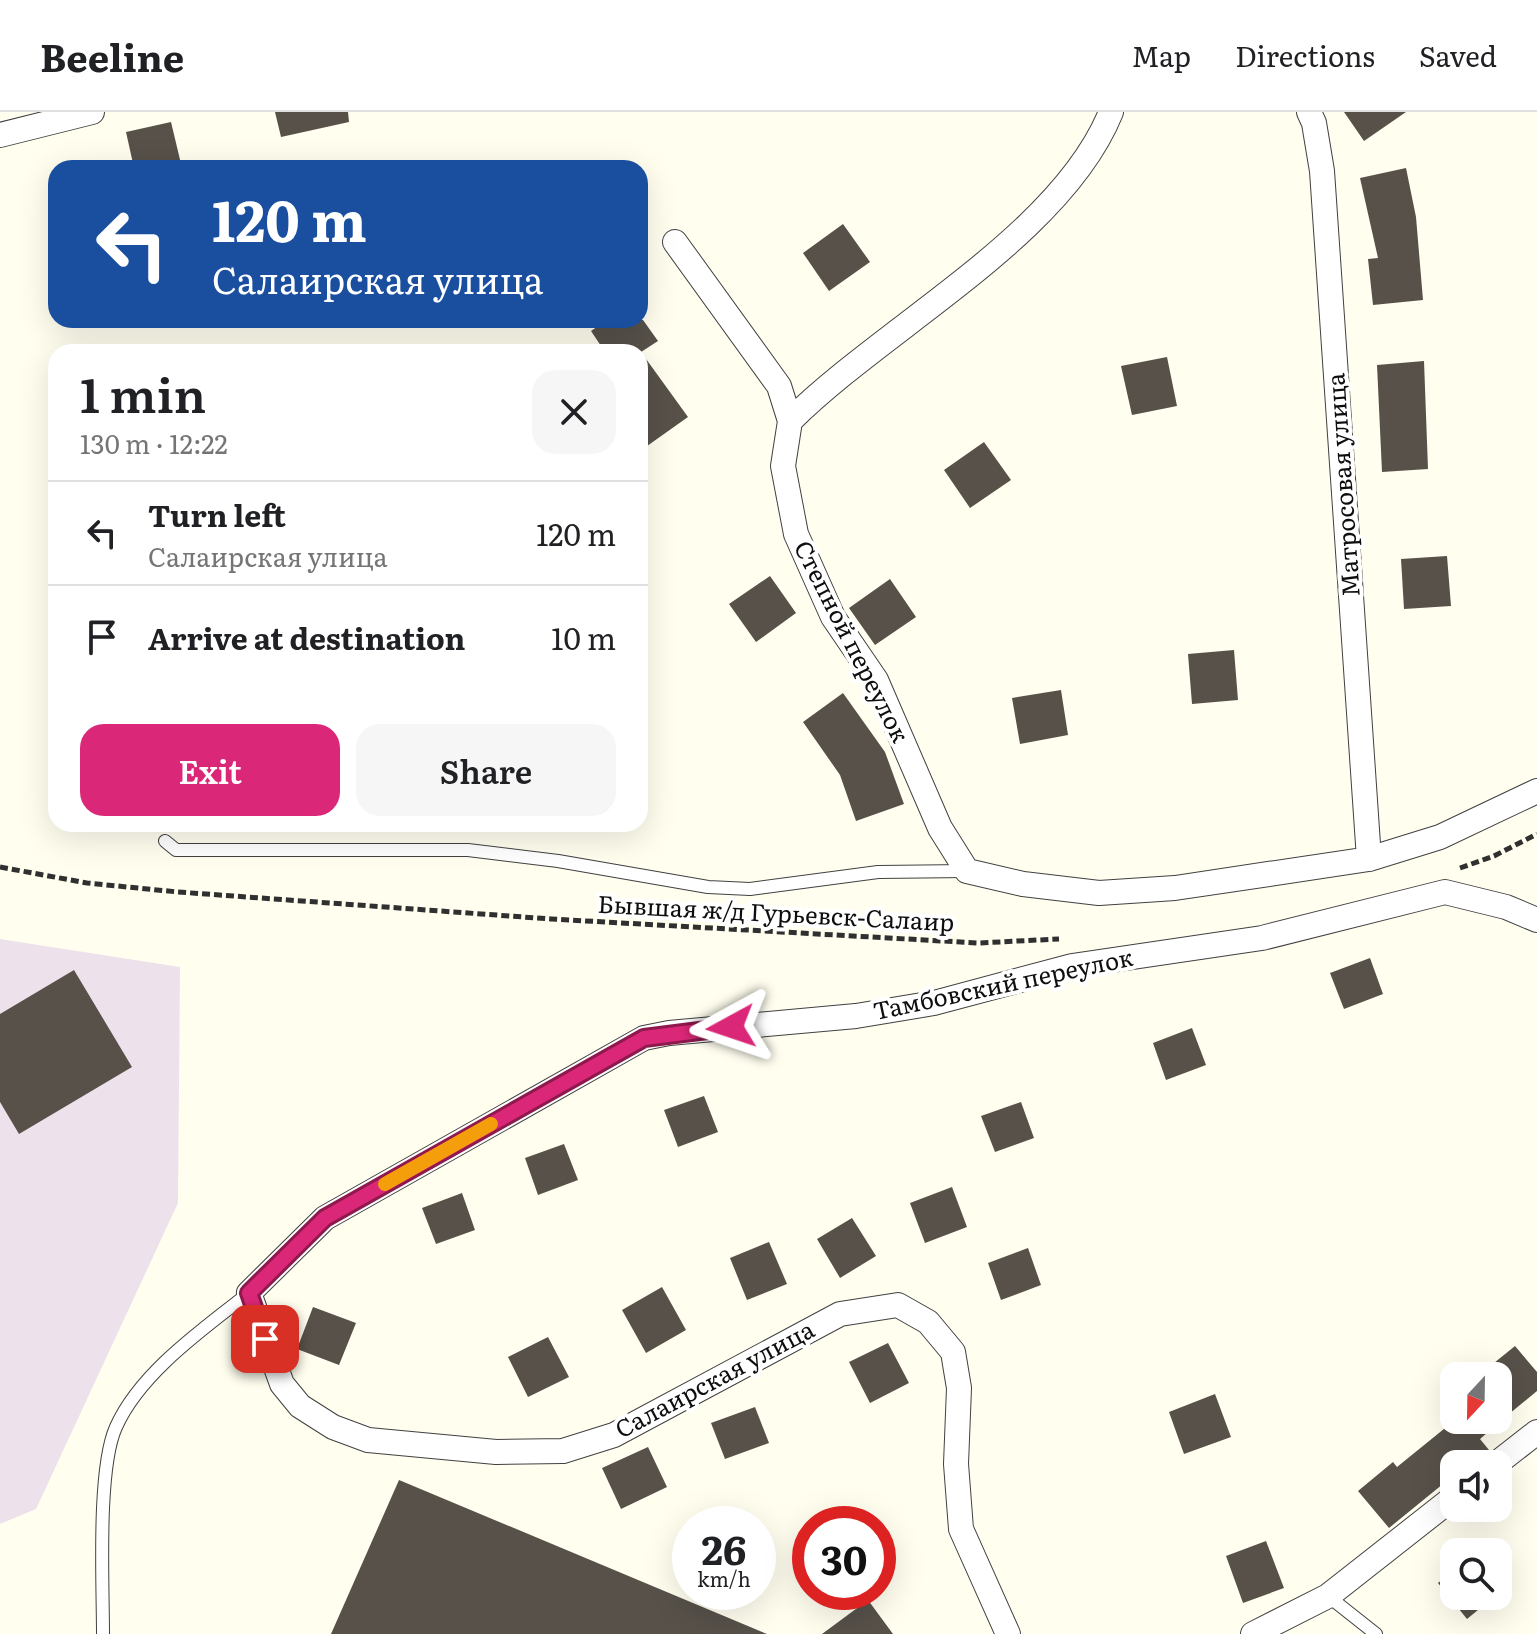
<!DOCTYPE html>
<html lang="en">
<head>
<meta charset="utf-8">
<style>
	:root { --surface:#fff; --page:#f6f6f6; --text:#202124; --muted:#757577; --line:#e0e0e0; --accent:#db2777 }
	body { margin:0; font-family:Literata,serif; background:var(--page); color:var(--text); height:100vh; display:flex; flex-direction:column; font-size:30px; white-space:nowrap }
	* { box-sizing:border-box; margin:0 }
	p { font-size:26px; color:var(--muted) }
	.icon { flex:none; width:44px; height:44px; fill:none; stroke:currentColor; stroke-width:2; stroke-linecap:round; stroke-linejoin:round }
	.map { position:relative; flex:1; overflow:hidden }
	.side { position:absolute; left:48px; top:232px; width:600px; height:488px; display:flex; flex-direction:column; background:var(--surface); border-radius:24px; box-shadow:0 8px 32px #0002 }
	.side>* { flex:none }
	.top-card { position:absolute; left:48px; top:48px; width:600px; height:168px; border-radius:24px; box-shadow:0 8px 32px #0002; background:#1a4fa0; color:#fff; overflow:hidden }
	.needle { width:52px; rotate:202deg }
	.fabs { position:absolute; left:1440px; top:1250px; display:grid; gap:16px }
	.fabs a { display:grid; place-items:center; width:72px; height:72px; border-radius:16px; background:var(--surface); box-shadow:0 8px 32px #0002; font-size:40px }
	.speed { position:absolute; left:672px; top:1394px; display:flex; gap:16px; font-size:40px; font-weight:700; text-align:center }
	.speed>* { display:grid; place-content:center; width:104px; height:104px; border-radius:50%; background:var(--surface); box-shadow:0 8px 32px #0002; line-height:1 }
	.speed small { font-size:20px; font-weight:400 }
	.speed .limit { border:12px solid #d22; background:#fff; color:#111 }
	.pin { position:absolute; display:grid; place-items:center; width:68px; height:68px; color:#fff; margin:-34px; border-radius:16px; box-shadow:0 4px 12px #0006 }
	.me { position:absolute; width:88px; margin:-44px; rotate:265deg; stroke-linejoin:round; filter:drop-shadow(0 0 6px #0008) }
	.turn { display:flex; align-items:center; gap:28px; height:168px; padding:0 32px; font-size:36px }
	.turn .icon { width:104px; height:104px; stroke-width:2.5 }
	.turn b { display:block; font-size:56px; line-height:68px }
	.round { display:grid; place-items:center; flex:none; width:84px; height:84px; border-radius:24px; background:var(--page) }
	.headline { display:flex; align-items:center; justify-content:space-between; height:136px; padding:0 32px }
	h1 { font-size:48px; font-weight:600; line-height:60px }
	.action { display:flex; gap:16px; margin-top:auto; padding:16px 32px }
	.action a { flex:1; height:92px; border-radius:24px; background:var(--accent); color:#fff; font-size:32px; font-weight:600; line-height:92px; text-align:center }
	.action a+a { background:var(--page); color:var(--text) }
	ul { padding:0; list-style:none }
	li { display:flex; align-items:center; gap:24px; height:104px; padding:0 32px; border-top:2px solid var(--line) }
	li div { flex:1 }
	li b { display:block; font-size:30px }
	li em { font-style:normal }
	header { display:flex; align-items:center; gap:48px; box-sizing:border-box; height:112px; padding:0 40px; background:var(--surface); border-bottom:2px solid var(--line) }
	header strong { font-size:38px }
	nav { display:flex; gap:44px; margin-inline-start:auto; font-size:28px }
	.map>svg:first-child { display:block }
	.industrial { fill:#ede2ec }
	.building { fill:#57514a }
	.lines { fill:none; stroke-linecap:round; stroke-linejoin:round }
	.lane-casing { stroke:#414141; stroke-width:14 }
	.street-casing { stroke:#414141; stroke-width:26 }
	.path { stroke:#303030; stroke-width:5; stroke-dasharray:8 4; stroke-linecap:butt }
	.lane { stroke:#fff; stroke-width:12 }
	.street { stroke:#fff; stroke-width:24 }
	.route-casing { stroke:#8e194d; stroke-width:20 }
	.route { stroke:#db2777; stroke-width:14 }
	.slow { stroke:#f59e0b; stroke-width:14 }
	.labels { text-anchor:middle; stroke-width:8; stroke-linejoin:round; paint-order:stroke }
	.street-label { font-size:24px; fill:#0e0e0e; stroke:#fff }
</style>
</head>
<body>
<header>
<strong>Beeline</strong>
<nav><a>Map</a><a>Directions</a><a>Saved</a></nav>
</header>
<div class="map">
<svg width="1537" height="1522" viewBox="0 0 1537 1522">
	<rect width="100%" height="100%" fill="#fffeef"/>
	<path class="industrial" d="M0,827L180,855L178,1091L36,1397L0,1412Z"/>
	<path class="building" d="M275,0H348L349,10L281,25Z
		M1344,0H1406L1364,29Z
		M171,10L182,56H134L126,20Z
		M1406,56L1416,105L1423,188L1373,193L1368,147L1378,146L1360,66Z
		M843,112L870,150L829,179L803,141Z
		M607,208H643L658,229L641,240L688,305L640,339V240H605L591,219Z
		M1167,245L1177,294L1132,303L1121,254Z
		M1424,249L1428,357L1382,360L1377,253Z
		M984,330L1011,368L970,396L944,358Z
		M1447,444L1451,494L1404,497L1401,447Z
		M770,464L796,501L756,530L729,492Z
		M890,467L916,505L875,533L849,496Z
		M1234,538L1238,588L1192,592L1188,542Z
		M1061,578L1068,623L1020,632L1012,586Z
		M843,581L885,640L904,692L856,709L840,663L803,610Z
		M1370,846L1383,882L1344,897L1330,861Z
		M74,858L132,955L19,1022L0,990V902Z
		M1192,916L1206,953L1166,968L1153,931Z
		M704,984L718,1020L678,1035L664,998Z
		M1021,990L1034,1026L995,1040L981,1004Z
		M564,1032L578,1068L538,1083L525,1046Z
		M952,1075L967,1115L925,1131L910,1091Z
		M462,1081L475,1118L436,1132L422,1096Z
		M852,1106L876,1144L840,1166L817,1127Z
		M769,1130L787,1172L747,1188L730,1146Z
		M1028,1136L1041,1173L1001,1188L988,1151Z
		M662,1175L686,1218L646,1241L622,1198Z
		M313,1195L356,1211L339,1253L297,1237Z
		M548,1225L569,1265L528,1285L508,1245Z
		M888,1231L909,1271L870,1291L849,1250Z
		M1515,1234L1537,1260V1279L1509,1302L1498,1288V1264H1478Z
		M1215,1282L1231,1325L1184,1342L1169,1300Z
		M755,1295L769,1331L725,1347L711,1311Z
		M1455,1308H1502L1480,1327L1489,1338L1485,1343L1473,1352H1454V1363L1389,1416L1358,1379L1393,1350L1397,1355Z
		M648,1335L667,1375L621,1397L602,1356Z
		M399,1368L767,1522H331Z
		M1266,1429L1284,1476L1243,1491L1226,1444Z
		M1454,1458V1484H1495L1467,1507L1438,1471Z
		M868,1488L893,1522H822Z"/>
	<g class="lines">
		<g class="lane-casing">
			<path id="lane" d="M165,729L176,738H468L558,749L708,775L750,777L878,760L967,759
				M1328,1484L1376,1522
				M103,1522C103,1472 97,1357 116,1315C140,1261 203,1217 249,1181"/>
		</g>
		<g class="street-casing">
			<path id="street" d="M1309,0L1314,11L1322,59L1369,747
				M0,23L92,0
				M675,130L779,274L790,309L783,354L796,422L833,505L876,568L940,716L967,759L1023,772L1099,781L1175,776L1369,747L1440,725L1537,679
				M790,309C884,215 1061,124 1111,0
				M1496,1352L1537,1320
				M1008,1522L961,1417L956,1352L959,1276L953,1240L928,1210L898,1193L840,1202L614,1323L563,1339L496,1340L368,1328L333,1315L300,1294L282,1272L249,1181L325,1106L644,926L669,921L856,904L934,891L1072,854L1262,826L1445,780L1506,795L1537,808
				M1253,1522L1328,1484L1454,1385"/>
		</g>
		<path class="path" d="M0,755L87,771L178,780L551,807L978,831L1059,827
			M1460,756L1494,744L1537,722"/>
		<use href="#lane" class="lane"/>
		<use href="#street" class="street"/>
	</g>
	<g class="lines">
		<g class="route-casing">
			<path id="route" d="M265,1227L249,1181L325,1106L644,926L731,915"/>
		</g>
		<use href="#route" class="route"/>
		<path class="slow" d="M385,1072L491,1012"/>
	</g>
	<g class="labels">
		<g class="street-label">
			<text transform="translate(1344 373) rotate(-94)" y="8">Матросовая улица</text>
			<text transform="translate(851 530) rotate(63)" y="8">Степной переулок</text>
			<text transform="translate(776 802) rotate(3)" y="8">Бывшая ж/д Гурьевск-Салаир</text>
			<text transform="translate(1003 873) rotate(-12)" y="8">Тамбовский переулок</text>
			<text transform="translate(715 1268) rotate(-28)" y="8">Салаирская улица</text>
		</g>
	</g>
</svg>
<div class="fabs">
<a><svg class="needle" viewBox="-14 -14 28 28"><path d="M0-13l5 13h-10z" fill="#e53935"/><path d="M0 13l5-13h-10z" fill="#757577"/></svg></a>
<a><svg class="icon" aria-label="sound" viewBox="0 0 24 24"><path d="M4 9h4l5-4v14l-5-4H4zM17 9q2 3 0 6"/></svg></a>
<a><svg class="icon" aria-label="search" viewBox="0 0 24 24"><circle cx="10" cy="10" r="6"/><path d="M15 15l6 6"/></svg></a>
</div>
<div class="speed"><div>26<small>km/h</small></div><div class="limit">30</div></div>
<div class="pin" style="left:265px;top:1227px;background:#d93025"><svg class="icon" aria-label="arrive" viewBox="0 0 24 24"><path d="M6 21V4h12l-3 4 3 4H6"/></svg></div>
<svg class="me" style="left:731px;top:915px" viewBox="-20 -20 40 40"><path d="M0-17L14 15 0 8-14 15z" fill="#db2777" stroke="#fff" stroke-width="4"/></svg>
<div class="top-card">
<div class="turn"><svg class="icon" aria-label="left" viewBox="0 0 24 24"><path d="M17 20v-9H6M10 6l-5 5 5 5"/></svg><div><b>120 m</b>Салаирская улица</div></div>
</div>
<section class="side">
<div class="headline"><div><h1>1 min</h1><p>130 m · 12:22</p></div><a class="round"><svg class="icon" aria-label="close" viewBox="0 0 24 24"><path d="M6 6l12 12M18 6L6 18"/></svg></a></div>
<ul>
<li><svg class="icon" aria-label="left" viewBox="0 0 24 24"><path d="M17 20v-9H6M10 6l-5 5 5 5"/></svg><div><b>Turn left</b><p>Салаирская улица</p></div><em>120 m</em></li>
<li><svg class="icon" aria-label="arrive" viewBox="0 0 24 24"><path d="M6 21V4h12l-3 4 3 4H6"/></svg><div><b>Arrive at destination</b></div><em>10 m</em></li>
</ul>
<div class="action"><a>Exit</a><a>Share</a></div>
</section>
</div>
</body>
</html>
